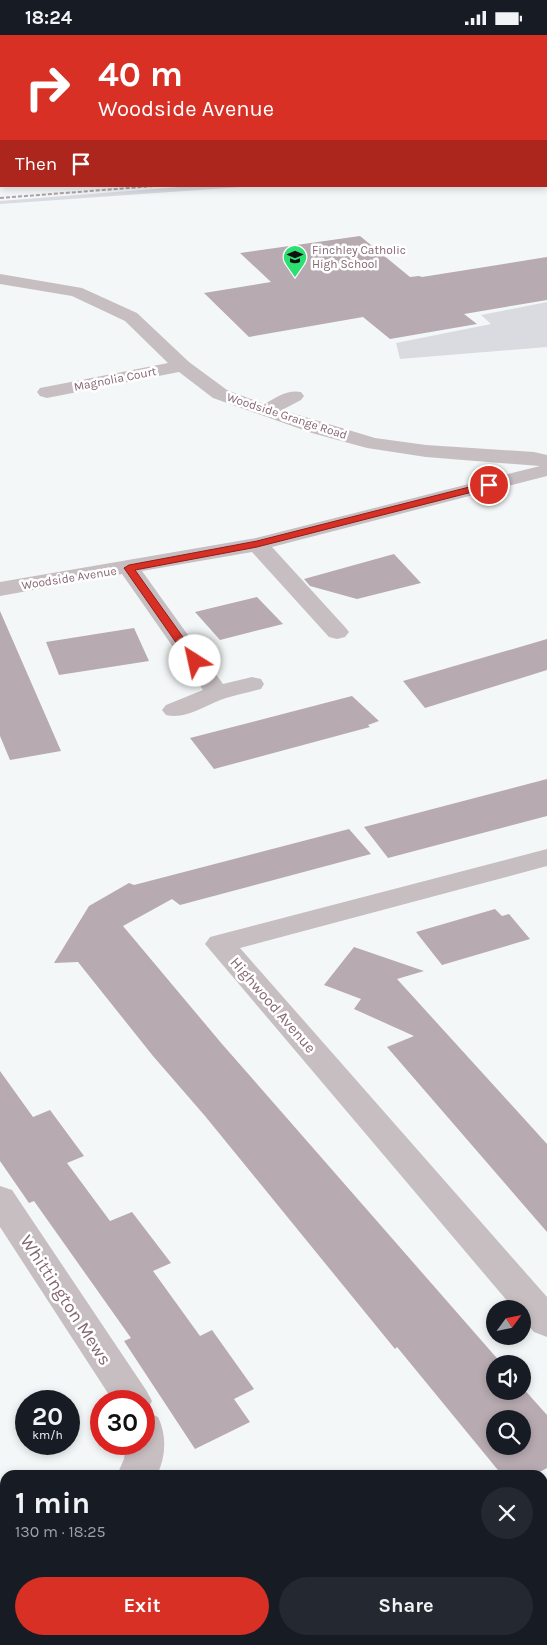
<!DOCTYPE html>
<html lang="en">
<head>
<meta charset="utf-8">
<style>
	:root { --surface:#171b24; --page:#242831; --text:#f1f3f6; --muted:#9ea1a6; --accent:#d93025 }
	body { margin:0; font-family:Karla,sans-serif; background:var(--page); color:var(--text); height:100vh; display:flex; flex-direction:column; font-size:19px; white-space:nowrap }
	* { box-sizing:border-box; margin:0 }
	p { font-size:16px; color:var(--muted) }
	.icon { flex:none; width:28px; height:28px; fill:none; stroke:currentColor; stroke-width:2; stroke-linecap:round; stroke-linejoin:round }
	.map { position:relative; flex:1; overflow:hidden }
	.side { position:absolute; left:0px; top:1435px; width:548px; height:175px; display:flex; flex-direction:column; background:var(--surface); border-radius:15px 15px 0 0; box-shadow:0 2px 8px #0003 }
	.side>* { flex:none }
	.hud { position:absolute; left:0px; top:0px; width:548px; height:152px; box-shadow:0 2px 8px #0003; background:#d93025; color:#fff; overflow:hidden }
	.needle { width:32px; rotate:57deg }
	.controls { position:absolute; left:486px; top:1265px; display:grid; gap:10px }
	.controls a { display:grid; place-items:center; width:45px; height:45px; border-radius:50%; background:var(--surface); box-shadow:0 2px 8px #0003; font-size:25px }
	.speed { position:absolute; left:15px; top:1355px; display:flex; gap:10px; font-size:25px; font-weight:700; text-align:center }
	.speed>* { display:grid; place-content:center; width:65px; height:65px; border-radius:50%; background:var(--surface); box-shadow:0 2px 8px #0003; line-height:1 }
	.speed small { font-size:12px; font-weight:400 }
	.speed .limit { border:8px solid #d22; background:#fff; color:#111 }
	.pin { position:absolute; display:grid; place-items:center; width:42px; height:42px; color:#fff; margin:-21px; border:2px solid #fff; border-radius:50%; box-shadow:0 1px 5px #0007 }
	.me { position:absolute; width:55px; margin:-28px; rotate:325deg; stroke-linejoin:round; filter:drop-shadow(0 0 4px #0008) }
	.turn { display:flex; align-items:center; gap:18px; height:105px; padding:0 15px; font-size:22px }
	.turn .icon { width:65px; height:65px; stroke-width:2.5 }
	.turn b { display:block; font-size:35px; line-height:42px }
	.then { display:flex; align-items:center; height:48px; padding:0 15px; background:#0003; gap:10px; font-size:19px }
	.round { display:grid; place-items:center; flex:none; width:52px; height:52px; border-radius:26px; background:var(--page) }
	.overview { display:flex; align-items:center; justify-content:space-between; height:85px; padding:0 15px }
	h1 { font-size:30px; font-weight:700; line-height:38px }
	.button { display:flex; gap:10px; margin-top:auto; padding:10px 15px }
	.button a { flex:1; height:58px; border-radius:30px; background:var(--accent); color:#fff; font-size:20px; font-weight:700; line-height:58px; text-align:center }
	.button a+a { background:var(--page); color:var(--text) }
	.status { display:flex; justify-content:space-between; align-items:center; height:35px; padding:0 25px; background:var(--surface); direction:ltr }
	.status svg { height:14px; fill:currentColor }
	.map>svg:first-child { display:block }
	.green { fill:#d9dbe1 }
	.building { fill:#b7aab0; fill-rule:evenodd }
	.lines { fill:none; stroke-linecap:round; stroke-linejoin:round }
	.street { fill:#c7bec1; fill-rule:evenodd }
	.rail { stroke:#aea2a7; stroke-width:2; stroke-dasharray:4 2; stroke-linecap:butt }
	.route { fill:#d93025; stroke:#8d1f18 }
	.labels { text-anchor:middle; stroke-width:5; stroke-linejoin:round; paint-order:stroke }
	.far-poi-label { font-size:12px; fill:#856773; stroke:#fff; text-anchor:start }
	.far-street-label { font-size:12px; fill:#856773; stroke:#fff }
	.street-label { font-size:15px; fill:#856773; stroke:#fff }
	.near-street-label { font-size:18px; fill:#856773; stroke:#fff }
</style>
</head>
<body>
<div class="status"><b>18:24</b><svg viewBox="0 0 49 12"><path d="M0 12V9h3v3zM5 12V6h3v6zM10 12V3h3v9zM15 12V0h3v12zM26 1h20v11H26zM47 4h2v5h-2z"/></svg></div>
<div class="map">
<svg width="547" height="1610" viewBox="0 0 547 1610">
	<rect width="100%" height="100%" fill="#f4f7f7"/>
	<path class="green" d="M192,151H257L0,169V166Z
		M547,267V312L400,324L396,308L491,289L481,280Z"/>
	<path class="building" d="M360,201L410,242L419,241L422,242L547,222V265L464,279L477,289L390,304L363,282L249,302L204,258L271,247L240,218Z
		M394,519L421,548L357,564L310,551L304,544Z
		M257,562L283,589L220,605L195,577Z
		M0,576L61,716L10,725L0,701Z
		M134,593L149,626L59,640L46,607Z
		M547,604V635L425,673L403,646Z
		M352,661L379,686L368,690L370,692L214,734L190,703Z
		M547,744V781L388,823L364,792Z
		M349,794L371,819L180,870L172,864L123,891L222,1009L502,1329H495V1356H522V1352L547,1380V1433L534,1440H502L397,1312L395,1314L205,1081L153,1021L78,927L54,928L89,871L129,848L134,850ZM495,1384H522V1411H495Z
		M495,874L502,881L509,879L530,904L442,930L416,897Z
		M354,912L424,936L397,944L547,1109V1197L387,1012L414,1001L354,974L361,964L324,950Z
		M0,1036L33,1082L50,1075L84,1121L67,1128L110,1186L132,1177L171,1228L153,1236L200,1301L212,1295L254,1354L234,1364L250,1387L195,1414L124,1306L131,1303L34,1166L29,1168L0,1126Z"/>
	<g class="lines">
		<path class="street" d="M328,0H341V1H329Z
			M0,9H1V17H0Z
			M0,68H1V76H0Z
			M546,68H547V76H546Z
			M0,239L82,253L137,278L189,327L227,355L264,369C276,363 287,354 301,357L304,361L301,365L282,375L375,403L426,410L534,417L547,420V441L272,512L345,592L349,597L345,602L337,604L329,602L252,517L142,536L223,649L252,642L261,644L264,649L261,654C249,657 237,660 226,663C207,669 186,685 166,680L162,675L166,670L203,655L122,539L0,561V547L256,503L540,431L426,422L367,413L312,398L213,363L179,337L47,363L40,361L37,357L40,353L168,328L125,286L72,261L0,249Z
			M547,814V831L240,913L547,1262V1302L534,1297L522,1284V1274H514L205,909L210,902Z
			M0,1151L12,1155L146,1355L152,1366L146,1377L158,1382C167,1401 166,1421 157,1440H117L124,1424L126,1409H144V1366H113L0,1192Z
			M5,1504V1542L0,1543V1506Z"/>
		<path class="rail" d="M0,163L155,151"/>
	</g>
	<path class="route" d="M489,447L492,448V452L257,512L135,535L200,626L195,629H191L124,533L129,530L257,506Z"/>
	<defs>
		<g id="school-pin" transform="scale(1.25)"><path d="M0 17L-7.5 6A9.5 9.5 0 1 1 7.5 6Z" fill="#2cdf70" stroke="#fff"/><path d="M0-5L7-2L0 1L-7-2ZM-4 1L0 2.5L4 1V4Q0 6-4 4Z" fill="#111"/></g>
	</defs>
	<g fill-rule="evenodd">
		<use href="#school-pin" x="295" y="222"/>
	</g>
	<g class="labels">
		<g class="far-poi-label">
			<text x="312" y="219">Finchley Catholic<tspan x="312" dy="14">High School</tspan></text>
		</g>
		<g class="far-street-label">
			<text transform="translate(115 344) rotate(-11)" y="4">Magnolia Court</text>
			<text transform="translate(287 381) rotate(18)" y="4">Woodside Grange Road</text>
			<text transform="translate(69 543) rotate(-9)" y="4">Woodside Avenue</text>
		</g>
		<g class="street-label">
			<text transform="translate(273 970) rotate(49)" y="5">Highwood Avenue</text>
		</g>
		<g class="near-street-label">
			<text transform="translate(66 1265) rotate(57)" y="6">Whittington Mews</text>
		</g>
	</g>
</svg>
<div class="controls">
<a><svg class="needle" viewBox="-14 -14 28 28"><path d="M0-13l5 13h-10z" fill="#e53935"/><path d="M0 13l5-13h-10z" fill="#9ea1a6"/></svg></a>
<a><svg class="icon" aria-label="sound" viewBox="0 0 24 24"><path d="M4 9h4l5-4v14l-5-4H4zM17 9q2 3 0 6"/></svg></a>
<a><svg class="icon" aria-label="search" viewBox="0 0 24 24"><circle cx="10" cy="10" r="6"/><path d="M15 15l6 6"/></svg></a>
</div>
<div class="speed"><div>20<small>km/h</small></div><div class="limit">30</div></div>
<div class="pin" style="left:489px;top:450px;background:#d93025"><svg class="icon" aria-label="arrive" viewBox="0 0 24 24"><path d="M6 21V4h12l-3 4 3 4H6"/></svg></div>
<svg class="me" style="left:195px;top:626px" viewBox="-20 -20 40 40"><circle r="19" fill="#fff"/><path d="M0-13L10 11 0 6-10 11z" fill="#d93025"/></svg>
<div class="hud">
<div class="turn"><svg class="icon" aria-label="right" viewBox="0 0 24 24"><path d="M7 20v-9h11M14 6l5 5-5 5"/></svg><div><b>40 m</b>Woodside Avenue</div></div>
<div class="then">Then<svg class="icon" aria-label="arrive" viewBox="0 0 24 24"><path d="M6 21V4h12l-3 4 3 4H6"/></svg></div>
</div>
<section class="side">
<div class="overview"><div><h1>1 min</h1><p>130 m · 18:25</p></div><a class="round"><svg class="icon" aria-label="close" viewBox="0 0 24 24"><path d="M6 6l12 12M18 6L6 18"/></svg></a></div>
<div class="button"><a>Exit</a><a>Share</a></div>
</section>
</div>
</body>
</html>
